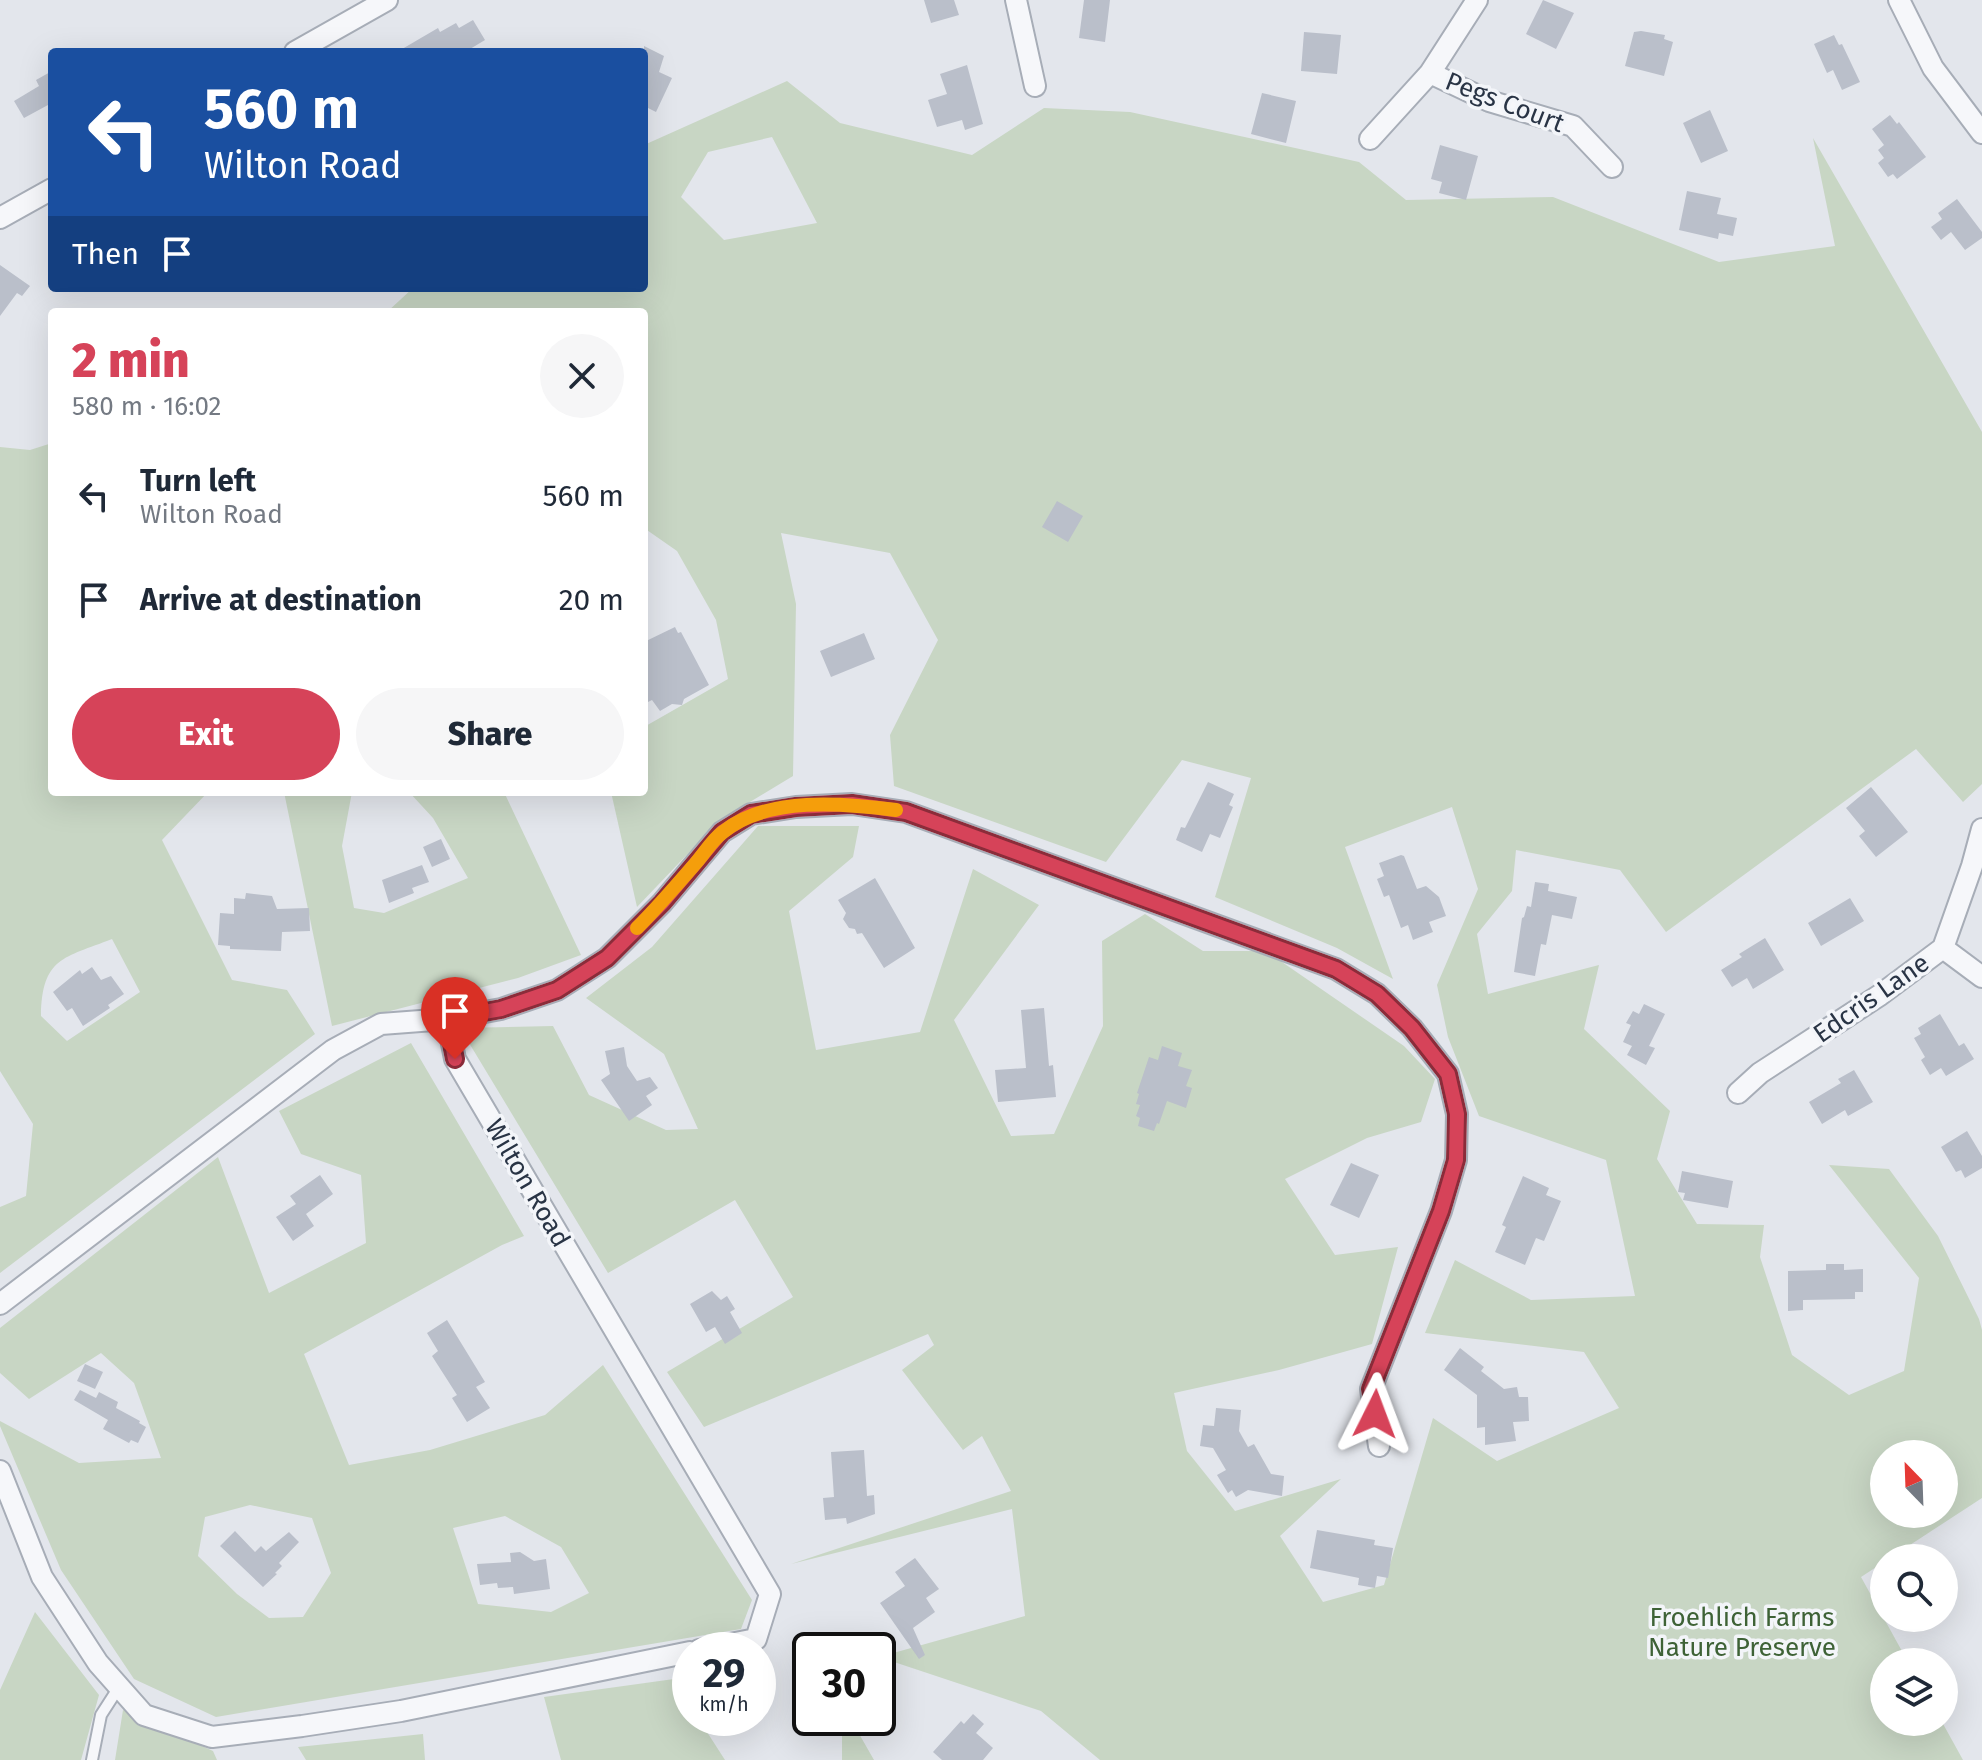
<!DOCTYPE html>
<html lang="en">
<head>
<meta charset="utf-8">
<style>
	:root { --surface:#fff; --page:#f6f6f7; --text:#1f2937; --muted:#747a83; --accent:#d64359 }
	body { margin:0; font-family:"Fira Sans",sans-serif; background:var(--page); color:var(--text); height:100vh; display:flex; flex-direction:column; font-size:30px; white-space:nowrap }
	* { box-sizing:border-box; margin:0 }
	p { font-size:26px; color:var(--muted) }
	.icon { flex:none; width:44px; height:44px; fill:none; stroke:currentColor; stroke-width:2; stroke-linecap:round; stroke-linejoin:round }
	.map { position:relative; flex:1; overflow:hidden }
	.panel { position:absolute; left:48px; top:308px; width:600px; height:488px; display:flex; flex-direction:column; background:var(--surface); border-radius:8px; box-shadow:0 8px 32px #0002 }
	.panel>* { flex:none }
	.hud { position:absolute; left:48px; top:48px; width:600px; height:244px; border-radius:8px; box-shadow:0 8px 32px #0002; background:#1a4fa0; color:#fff; overflow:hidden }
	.needle { width:52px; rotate:337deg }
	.buttons { position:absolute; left:1870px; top:1440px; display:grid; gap:16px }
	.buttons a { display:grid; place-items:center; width:88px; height:88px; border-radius:50%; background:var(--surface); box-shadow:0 8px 32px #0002; font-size:40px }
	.speed { position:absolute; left:672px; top:1632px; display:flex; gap:16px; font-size:40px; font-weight:700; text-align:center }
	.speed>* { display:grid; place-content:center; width:104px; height:104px; border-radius:50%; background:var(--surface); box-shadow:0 8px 32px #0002; line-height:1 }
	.speed small { font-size:20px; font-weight:400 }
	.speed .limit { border:4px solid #111; border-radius:12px; background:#fff; color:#111 }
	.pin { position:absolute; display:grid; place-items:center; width:68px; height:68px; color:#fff; margin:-82px -34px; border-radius:50% 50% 50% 0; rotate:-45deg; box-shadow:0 0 8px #0007 }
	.pin .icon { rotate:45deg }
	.me { position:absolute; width:88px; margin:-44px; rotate:3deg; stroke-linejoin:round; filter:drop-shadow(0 0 6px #0008) }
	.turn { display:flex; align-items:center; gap:28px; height:168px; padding:0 24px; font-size:36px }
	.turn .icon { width:104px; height:104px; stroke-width:2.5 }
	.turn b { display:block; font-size:56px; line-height:68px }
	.then { display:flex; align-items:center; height:76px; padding:0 24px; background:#0003; gap:16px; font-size:30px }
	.round { display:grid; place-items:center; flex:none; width:84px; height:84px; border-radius:42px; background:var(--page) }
	.headline { display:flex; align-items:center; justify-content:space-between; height:136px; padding:0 24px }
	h1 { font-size:48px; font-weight:800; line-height:60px; color:var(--accent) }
	.cta { display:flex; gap:16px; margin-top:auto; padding:16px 24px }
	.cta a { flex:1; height:92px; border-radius:48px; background:var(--accent); color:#fff; font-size:32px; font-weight:800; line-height:92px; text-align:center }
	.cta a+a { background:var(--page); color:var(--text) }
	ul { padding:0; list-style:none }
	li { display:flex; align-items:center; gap:24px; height:104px; padding:0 24px }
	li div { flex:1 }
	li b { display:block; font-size:30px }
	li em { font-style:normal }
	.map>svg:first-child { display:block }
	.green { fill:#c8d6c4; fill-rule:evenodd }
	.building { fill:#babfca }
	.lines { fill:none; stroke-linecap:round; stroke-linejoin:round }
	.service-casing { stroke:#a7adb7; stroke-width:14 }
	.minor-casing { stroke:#a7adb7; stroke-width:24 }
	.service { stroke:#f6f7fa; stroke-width:10 }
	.minor { stroke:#f6f7fa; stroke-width:20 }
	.route-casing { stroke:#8b2c3a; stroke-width:20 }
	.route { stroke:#d64359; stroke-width:14 }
	.slow { stroke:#f59e0b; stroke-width:14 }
	.labels { text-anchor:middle; stroke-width:7; stroke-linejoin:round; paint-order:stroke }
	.street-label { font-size:26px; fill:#293445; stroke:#f3f5f9 }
	.park-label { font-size:26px; fill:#3e6236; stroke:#f3f5f9 }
</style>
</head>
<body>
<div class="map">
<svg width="1982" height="1760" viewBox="0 0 1982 1760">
	<rect width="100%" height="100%" fill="#e3e6ec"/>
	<path class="green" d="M787,81L840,123L972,155L1044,108L1130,112L1359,162L1406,200L1553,197L1719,262L1835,246L1813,138L1982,432V784L1963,802L1916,749L1666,932L1620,870L1516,850L1512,891L1477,934L1488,994L1599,965L1584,1029L1670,1111L1657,1159L1697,1224L1764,1225L1760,1257L1792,1355L1849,1395L1904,1371L1919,1278L1829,1165L1889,1169L1938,1236L1979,1319L1982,1330V1498L1890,1558H1884V1562L1861,1577L1908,1662H1884V1722H1942L1963,1760H1100L1041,1711L879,1657L1025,1616L1012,1509L791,1564L1011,1491L982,1436L963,1450L902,1370L934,1345L928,1334L704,1427L667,1372L793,1297L735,1200L608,1273L460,1028L553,1026L589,1095L666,1130L698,1129L664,1054L586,998L652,947L758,826H859L853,857L789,911L816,1050L920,1032L973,869L1039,905L954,1020L1011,1136L1054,1134L1103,1026L1102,941L1145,914L1203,951H1266L1404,1046L1435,1079L1421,1122L1367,1138L1285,1179L1335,1255L1398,1247L1372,1344L1279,1370L1174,1393L1187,1451L1235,1511L1341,1479L1280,1536L1323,1602L1384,1585L1433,1418L1497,1461L1619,1408L1584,1352L1425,1333L1455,1260L1531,1300L1635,1296L1606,1160L1479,1116L1448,1037L1437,985L1478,889L1452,807L1345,847L1393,979L1337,948L1215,897L1251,778L1182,760L1106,862L894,786L890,735L938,640L890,553L781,533L796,604L793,776L720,820L637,907L611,792H644V727L728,679L716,620L677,551L644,528V312H387L413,288H644V145ZM772,137L817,223L724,240L681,197L708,152ZM1884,1454H1944V1514H1884Z
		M52,443V792H208L162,840L232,980L287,990L315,1034L0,1273V1207L26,1196L33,1124L0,1071V447L30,450ZM112,939L140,992L67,1041L41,1016C42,957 64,958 112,939Z
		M284,792H352L342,846L354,908L384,913L468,878L433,818L409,792H504L581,955L518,978L332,1026Z
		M411,1043L524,1236L502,1245L304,1354L349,1465L430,1450L545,1415L603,1365L752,1600L741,1629L216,1717L134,1679L61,1570L0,1426V1421L79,1463L161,1458L134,1383L101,1353L29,1399L0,1373V1328L218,1157L269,1293L366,1243L361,1175L301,1154L279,1111ZM250,1505L312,1518L331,1573L303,1617L269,1618L237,1594L198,1556L205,1517ZM505,1516L561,1547L589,1593L551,1612L478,1604L453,1528Z
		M35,1612L99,1695L81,1760H0V1690Z
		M674,1679L690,1705V1718H698L725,1760H561L544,1697Z
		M123,1710L213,1751L217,1760H115Z
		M842,1718H850L874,1760H842Z
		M423,1734L425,1760H306L298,1747Z"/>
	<path class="building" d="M924,0H954L959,15L931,23Z
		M1084,0H1110L1105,42L1079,38Z
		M1543,0L1574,13L1556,49L1526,34Z
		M473,20L485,40L465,52H397L438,28L440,32L456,23L459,28Z
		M1641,31L1665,35L1664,39L1673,42L1664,76L1625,66L1634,32Z
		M1304,32L1341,35L1337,74L1301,71Z
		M1834,35L1839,45L1842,44L1860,82L1842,90L1833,70L1827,73L1814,44Z
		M644,46L664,56L659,72L672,78L656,112L644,106Z
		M967,65L983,124L965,130L962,120L937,127L928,100L947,94L940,74Z
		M52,71V112L48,105L24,118L14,101L39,86L36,80Z
		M1262,93L1296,101L1286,143L1251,134Z
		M1710,110L1728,151L1701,163L1683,123Z
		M1890,115L1897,124L1899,122L1926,157L1897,179L1893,174L1888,177L1878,163L1884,158L1878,150L1884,145L1872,129Z
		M1440,145L1478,156L1466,200L1439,193L1442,182L1431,179Z
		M1687,191L1721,198L1717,214L1737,218L1733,236L1719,233L1718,239L1679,230Z
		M1957,199L1982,232V238L1965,250L1951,232L1941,240L1931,227L1942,219L1938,213Z
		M0,265L30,286L22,296L17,293L0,316Z
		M1057,501L1083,516L1068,542L1042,527Z
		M675,627L678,633L681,632L709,685L684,699L682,705L672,704L660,711L652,700L644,704V642Z
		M864,633L875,659L831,677L820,651Z
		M1208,782L1234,794L1229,805L1233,807L1220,838L1210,834L1202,852L1176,840L1181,827L1185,828Z
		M1871,787L1908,832L1876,857L1859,836L1865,831L1846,808Z
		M441,839L450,859L432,867L423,847Z
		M1401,855L1404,856L1417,889L1426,886L1439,897L1446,916L1429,922L1433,932L1413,940L1408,925L1401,928L1389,895L1384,897L1377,879L1384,876L1379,863Z
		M422,865L429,882L412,888L414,893L389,903L382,880Z
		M875,878L915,948L884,968L862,933L857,934L855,929L849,928L843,919L846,913L838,900Z
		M1535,882L1549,884L1548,891L1577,897L1572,919L1552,915L1546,945L1541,944L1535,976L1514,972L1522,918L1524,917L1527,906L1531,907Z
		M246,893L272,896L277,909L309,908L310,931L282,932L281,951L230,949V946L218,945L220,913L234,914V898L245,899Z
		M1850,898L1864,921L1821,946L1808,923Z
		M1765,938L1784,970L1753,989L1747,978L1732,987L1721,970L1742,957L1739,954Z
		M92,967L101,980L111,976L124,994L108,1005L110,1008L83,1026L72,1008L67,1011L53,992L80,970L82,974Z
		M1644,1004L1665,1014L1649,1046L1655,1048L1646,1065L1627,1055L1632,1046L1623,1042L1631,1025L1626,1023L1633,1011L1639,1014Z
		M1044,1008L1049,1066L1053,1065L1056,1097L998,1102L995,1070L1026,1068L1021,1010Z
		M1940,1014L1959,1046L1964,1043L1974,1059L1946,1076L1941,1068L1930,1075L1921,1060L1925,1057L1914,1038L1921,1034L1918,1028Z
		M1162,1046L1182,1053L1178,1066L1192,1070L1186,1086L1192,1088L1186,1108L1167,1101L1159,1124L1157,1123L1154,1131L1138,1126L1140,1118L1136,1116L1140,1105L1136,1104L1139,1094L1137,1093L1149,1057L1158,1060Z
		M624,1047L627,1066L637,1081L650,1077L658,1088L646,1096L652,1105L629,1121L601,1080L610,1074L605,1051Z
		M1854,1070L1873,1102L1848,1116L1845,1110L1822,1124L1809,1102L1841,1083L1838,1079Z
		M1967,1131L1982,1156V1168L1965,1178L1961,1170L1956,1172L1941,1147Z
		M1351,1163L1379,1175L1359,1218L1330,1205Z
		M1682,1171L1733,1181L1728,1208L1683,1200L1685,1193L1678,1192Z
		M320,1175L333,1194L306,1214L314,1226L293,1241L276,1217L296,1204L290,1196Z
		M1523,1176L1549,1188L1546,1195L1561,1201L1544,1241L1536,1238L1525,1265L1495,1252L1506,1227L1502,1225Z
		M1826,1264H1844V1270L1863,1269V1292H1855V1299L1803,1300V1310L1788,1311V1271L1826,1270Z
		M712,1291L721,1300L727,1296L735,1309L730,1312L742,1333L725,1344L715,1327L706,1332L690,1304Z
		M447,1320L485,1382L476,1387L490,1408L467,1422L452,1398L457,1395L432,1356L438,1351L427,1333Z
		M1460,1348L1484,1367L1481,1371L1504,1389L1517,1387L1519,1397H1528L1529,1421L1513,1422L1516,1441L1485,1445V1427L1477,1428V1395L1444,1370Z
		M85,1364L103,1372L95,1389L77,1381Z
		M80,1390L96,1398L99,1392L118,1402L116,1408L140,1421L139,1423L146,1427L138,1443L131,1440L129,1443L103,1429L108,1420L74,1400Z
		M1216,1408L1241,1410L1239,1431L1248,1447L1254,1444L1271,1474L1284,1476L1282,1496L1248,1490L1236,1497L1232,1490L1228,1493L1217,1475L1226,1470L1213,1448L1200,1446L1203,1425L1214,1426Z
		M864,1450L867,1496L874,1495L875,1514L847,1524L846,1518L825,1520L823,1498L834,1497L831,1452Z
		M1317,1530L1375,1540L1374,1545L1393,1548L1388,1578L1377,1576L1375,1588L1358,1585L1359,1578L1310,1568Z
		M235,1531L255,1552L261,1546L266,1551L289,1532L299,1542L279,1563L282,1566L275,1573L277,1574L263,1587L220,1546Z
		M520,1552L534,1561L546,1559L550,1589L514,1594L513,1587L498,1588L497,1583L480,1585L477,1564L511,1562L510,1553Z
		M915,1558L939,1589L926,1598L935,1612L913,1628L925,1655L919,1659L880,1603L905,1586L895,1572Z
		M973,1714L984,1724L976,1733L993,1748L983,1760H942L933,1752L961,1721L964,1724Z"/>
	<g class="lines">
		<g class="service-casing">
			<path id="service" d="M92,1760L101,1715L119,1687"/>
		</g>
		<g class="minor-casing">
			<path id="minor" d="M1016,0L1035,86
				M1899,0L1933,68L1982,133
				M295,52L387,0
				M1430,73L1489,101L1573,126L1612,167
				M1370,139L1430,73L1477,0
				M0,218L52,189
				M1943,948L1982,977
				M447,1019L455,1059L770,1594L756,1639L699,1650
				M1738,1093L1760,1073L1880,995L1943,948L1972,866L1982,829
				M0,1304L333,1050L381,1024L447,1019L501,1009L557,990L607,958L662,903L722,832L751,814L796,807L852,804L906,812L1336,969L1377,994L1412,1028L1448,1074L1457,1114L1456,1160L1441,1211L1371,1389L1379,1446
				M0,1471L42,1577L98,1663L144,1715L212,1737L302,1726L401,1711L690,1652"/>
		</g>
		<use href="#service" class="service"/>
		<use href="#minor" class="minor"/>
	</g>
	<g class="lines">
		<g class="route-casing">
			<path id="route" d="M455,1059L447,1019L501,1009L557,990L607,958L662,903L722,832L751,814L796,807L852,804L906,812L1336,969L1377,994L1412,1028L1448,1074L1457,1114L1456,1160L1441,1211L1371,1389L1375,1414"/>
		</g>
		<use href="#route" class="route"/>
		<path class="slow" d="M637,928C657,908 676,886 695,864C704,854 712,840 723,832C767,796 844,803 896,810"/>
	</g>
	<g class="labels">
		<g class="street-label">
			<text transform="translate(1505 102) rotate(21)" y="9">Pegs Court</text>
			<text transform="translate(1871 998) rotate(-35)" y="9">Edcris Lane</text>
			<text transform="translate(528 1183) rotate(60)" y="9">Wilton Road</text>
		</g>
		<g class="park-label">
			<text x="1742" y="1626">Froehlich Farms<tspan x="1742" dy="30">Nature Preserve</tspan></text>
		</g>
	</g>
</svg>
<div class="buttons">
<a><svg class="needle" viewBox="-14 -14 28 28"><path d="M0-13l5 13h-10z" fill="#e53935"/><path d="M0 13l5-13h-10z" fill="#747a83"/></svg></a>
<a><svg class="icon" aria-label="search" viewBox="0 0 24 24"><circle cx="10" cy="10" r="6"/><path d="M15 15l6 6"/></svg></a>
<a><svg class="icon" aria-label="layers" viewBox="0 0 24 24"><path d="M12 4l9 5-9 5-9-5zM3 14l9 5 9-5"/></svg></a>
</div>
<div class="speed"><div>29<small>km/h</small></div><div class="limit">30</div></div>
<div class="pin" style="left:455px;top:1059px;background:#d93025"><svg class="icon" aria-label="arrive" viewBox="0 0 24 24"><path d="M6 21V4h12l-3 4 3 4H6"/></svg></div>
<svg class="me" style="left:1375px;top:1414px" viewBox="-20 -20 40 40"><path d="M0-17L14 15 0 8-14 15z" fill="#d64359" stroke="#fff" stroke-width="4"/></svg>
<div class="hud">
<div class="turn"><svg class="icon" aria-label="left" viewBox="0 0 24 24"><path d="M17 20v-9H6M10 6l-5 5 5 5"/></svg><div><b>560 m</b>Wilton Road</div></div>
<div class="then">Then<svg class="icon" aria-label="arrive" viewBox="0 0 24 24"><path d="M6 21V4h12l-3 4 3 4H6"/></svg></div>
</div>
<section class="panel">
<div class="headline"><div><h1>2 min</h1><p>580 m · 16:02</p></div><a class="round"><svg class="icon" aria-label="close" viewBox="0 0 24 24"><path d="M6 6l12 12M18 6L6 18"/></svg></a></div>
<ul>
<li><svg class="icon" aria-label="left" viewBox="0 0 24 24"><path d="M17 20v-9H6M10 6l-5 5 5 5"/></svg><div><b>Turn left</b><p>Wilton Road</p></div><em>560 m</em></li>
<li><svg class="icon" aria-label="arrive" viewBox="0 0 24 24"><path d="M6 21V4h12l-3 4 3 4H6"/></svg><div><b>Arrive at destination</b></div><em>20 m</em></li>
</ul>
<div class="cta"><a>Exit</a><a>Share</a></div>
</section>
</div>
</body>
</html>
